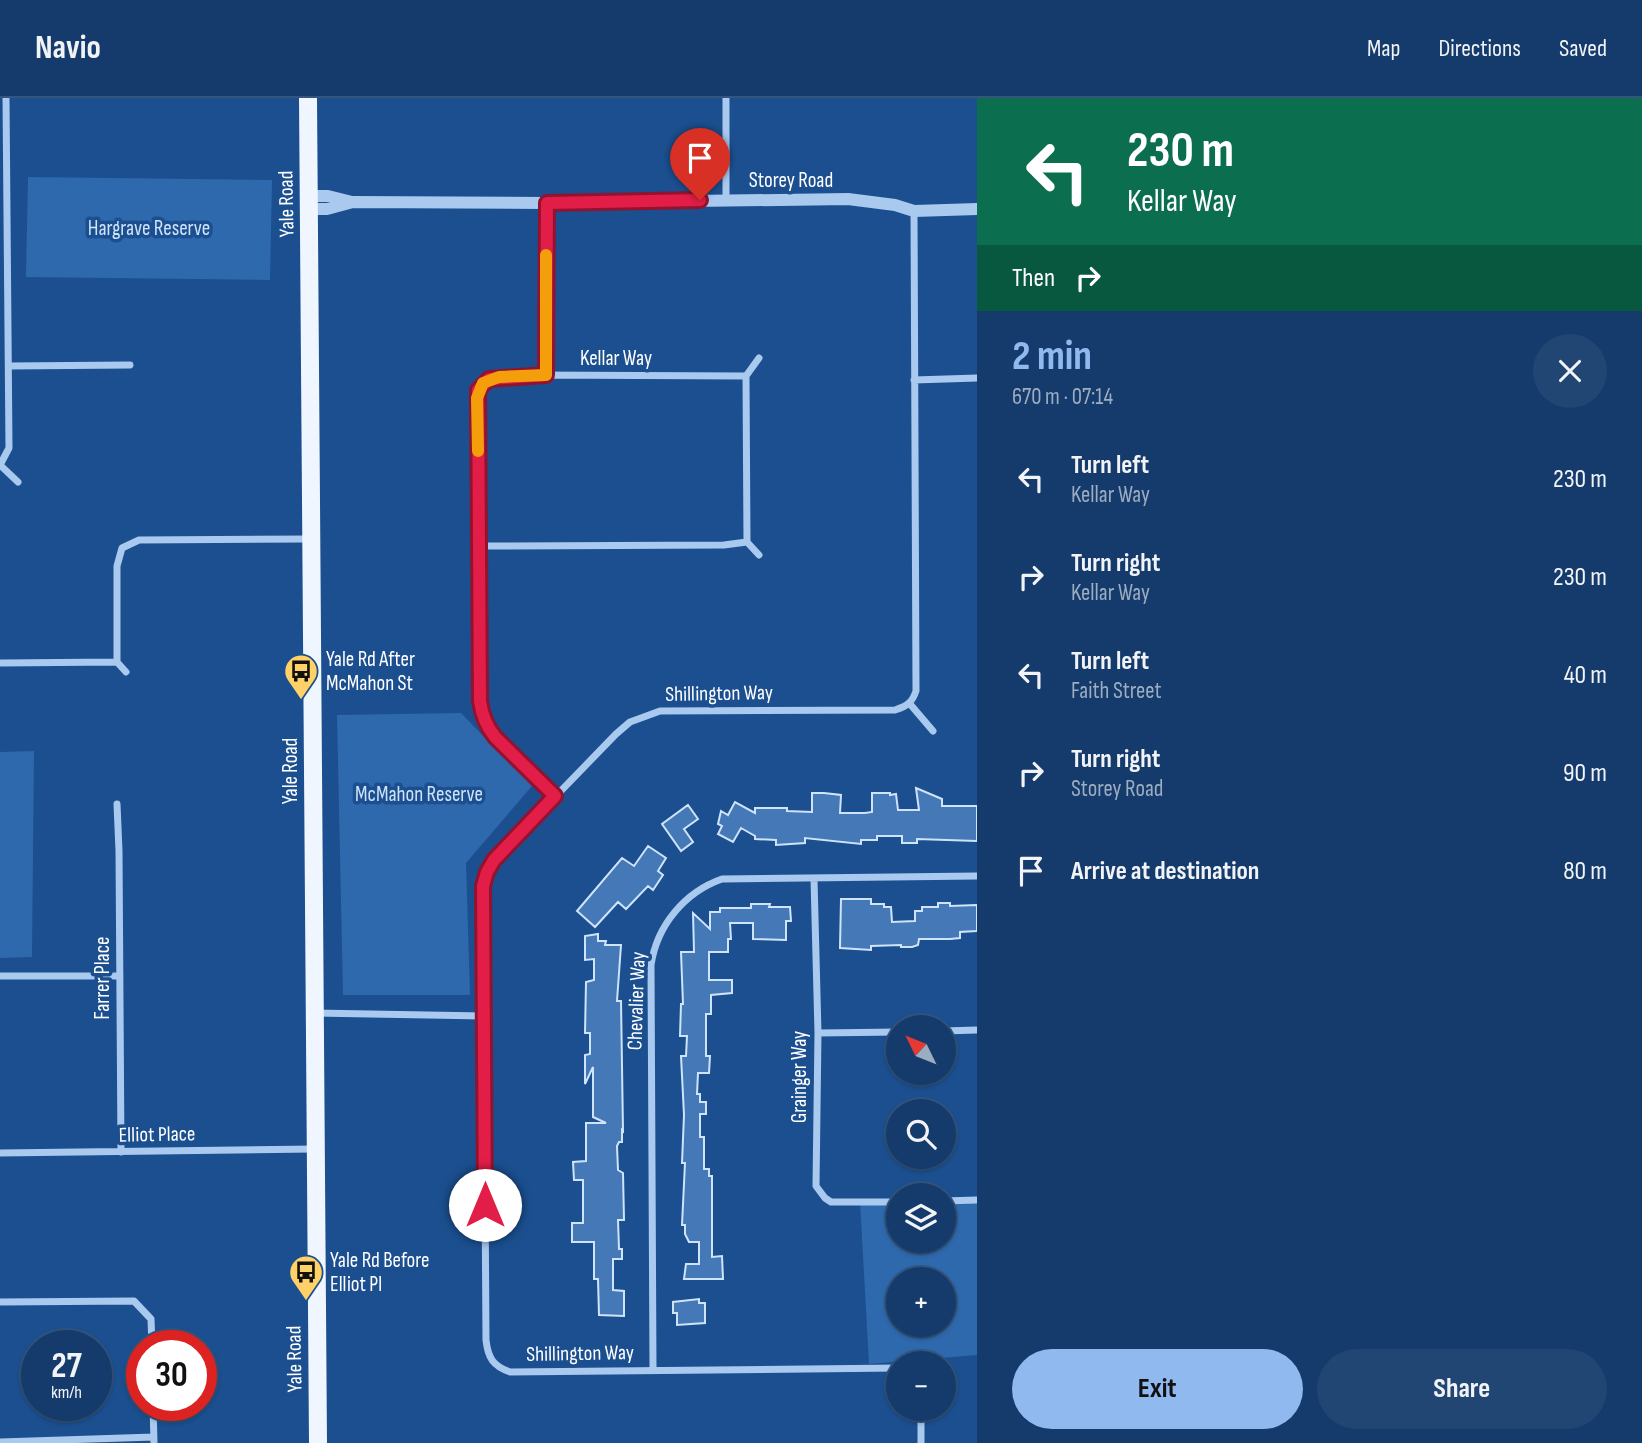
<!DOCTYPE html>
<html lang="en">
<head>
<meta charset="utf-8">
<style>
	:root { --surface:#143b6b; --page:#214673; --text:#f1f3f6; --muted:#9dadc1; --line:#33557e; --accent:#90b9f0 }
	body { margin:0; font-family:"Sofia Sans Condensed",sans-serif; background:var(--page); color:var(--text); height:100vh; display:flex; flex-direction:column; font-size:26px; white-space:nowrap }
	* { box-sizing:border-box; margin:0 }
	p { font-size:23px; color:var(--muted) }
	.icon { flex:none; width:38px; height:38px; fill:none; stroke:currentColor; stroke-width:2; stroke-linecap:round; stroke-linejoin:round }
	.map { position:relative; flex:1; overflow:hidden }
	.sheet { display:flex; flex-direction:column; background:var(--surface); width:665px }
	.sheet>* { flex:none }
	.guide { background:#0b6e4f; color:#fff; overflow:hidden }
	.needle { width:46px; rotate:313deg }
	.controls { position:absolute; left:886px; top:917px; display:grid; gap:14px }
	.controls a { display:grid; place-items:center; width:70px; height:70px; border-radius:50%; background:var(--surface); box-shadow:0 2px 5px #0004,0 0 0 2px var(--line); font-size:35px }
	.speed { position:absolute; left:21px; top:1232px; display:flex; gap:14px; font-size:35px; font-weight:700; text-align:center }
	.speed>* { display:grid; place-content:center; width:91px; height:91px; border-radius:50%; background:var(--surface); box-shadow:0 2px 5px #0004,0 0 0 2px var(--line); line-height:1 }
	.speed small { font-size:18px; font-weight:400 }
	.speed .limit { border:10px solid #d22; background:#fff; color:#111 }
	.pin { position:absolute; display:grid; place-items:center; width:60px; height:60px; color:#fff; margin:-72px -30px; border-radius:50% 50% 50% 0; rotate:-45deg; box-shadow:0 0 7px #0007 }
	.pin .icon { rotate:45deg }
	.me { position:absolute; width:77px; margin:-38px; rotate:0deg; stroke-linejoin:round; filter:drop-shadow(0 0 5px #0008) }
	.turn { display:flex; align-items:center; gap:24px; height:147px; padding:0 35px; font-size:32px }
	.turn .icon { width:91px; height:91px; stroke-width:2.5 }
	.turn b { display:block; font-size:49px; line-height:60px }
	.then { display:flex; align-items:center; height:66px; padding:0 35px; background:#0003; gap:14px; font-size:26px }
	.round { display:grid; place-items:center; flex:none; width:74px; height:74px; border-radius:37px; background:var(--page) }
	.summary { display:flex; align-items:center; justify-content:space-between; height:119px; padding:0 35px }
	h1 { font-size:42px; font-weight:700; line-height:52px; color:var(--accent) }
	.cta { display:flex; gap:14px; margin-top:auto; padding:14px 35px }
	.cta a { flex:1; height:80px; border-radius:42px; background:var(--accent); color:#111; font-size:28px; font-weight:700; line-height:80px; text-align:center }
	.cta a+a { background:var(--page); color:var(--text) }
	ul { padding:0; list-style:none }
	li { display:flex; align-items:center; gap:21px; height:98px; padding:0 35px }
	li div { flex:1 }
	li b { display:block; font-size:26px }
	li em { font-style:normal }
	header { display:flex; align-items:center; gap:42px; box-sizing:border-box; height:98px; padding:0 35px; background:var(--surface); border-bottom:2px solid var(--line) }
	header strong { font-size:33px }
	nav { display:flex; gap:38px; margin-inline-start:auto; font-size:24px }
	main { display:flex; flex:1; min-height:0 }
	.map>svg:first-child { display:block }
	.green { fill:#2e69ad; fill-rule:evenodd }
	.building { fill:#4478b7; stroke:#cfe3fa; stroke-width:2 }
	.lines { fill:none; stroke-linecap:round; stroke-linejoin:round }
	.minor { stroke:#a9c9ee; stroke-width:7 }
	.tertiary { stroke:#a9c9ee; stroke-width:12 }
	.primary { stroke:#f0f6ff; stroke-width:18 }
	.route-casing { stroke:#92132f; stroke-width:18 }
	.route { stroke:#e11d48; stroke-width:12 }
	.slow { stroke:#f59e0b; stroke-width:12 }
	.labels { text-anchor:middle; stroke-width:7; stroke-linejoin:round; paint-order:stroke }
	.street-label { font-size:21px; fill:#fff; stroke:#1b4f8f }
	.park-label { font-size:21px; fill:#cfe3fa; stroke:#1b4f8f }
	.poi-label { font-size:21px; fill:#fff; stroke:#1b4f8f; text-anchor:start }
</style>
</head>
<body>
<header>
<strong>Navio</strong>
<nav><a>Map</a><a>Directions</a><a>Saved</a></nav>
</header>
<main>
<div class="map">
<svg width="977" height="1345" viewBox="0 0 977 1345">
	<rect width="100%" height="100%" fill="#1b4f8f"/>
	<path class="green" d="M28,79L272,82L270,182L26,179Z
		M461,615L532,688L466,765L470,897H343L337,617Z
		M34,653L32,859L0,860V654Z
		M977,1102V1257L869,1266L860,1104H898V1143H943V1103ZM898,1181H943V1227H898Z"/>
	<path class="building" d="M916,690L942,701V708H977V743L917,741V745H902V738H877V742H861V746L805,740V745L776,747V742L755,741V738L741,730L733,744L718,736L722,728L718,726L721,713L728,717L735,704L755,715V710H787V713L812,714V695H824L841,697L840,715H865L872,714V695H890V697L896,696L898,712H919Z
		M688,707L698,721L684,731L693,744L681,753L662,726Z
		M648,748L666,760L658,773L663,777L653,792L648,788L626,811L618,804L595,829L577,813L622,760L634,768Z
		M841,801H871V806H884V809H891L892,824L915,823V813H922V809H938V805H950V808L977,807V833L960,834V840L950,841H919L918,847L912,849H901V847L871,848V852L840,850Z
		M751,806H770L769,809H790L791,823H786V842L753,841V825H730L731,841H728V854H709V882H732V895L711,897V916H706V958H710L709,975H698L697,996H700V1004H706V1016H700V1039H704V1071H709V1078H712V1159L722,1158L723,1181H684L686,1166H699V1144H689L685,1136V1127H682L685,1065H682L684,1017L681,958H686L687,938H680L681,906H683L681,854H694L693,815L710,831V814H720V810H751Z
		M598,836V843H606L605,847H621L617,903H621L623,1033L622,1032V1044H619L617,1048L618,1072L623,1075L624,1122H618L619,1151H622V1161H613V1192L624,1193V1218L599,1217L598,1181H594V1144H572V1125H583V1082H574L573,1064L586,1063V1025H606L593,1019V969L585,986V957L590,956V935H585L586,884L594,882V861L585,862V838Z
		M699,1201V1205H705V1225L677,1227V1215H673V1204Z"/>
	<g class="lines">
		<path class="minor" d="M726,0V102
			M9,268L130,267
			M546,277L547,105
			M746,278L759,260
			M914,282L977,280
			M0,367L9,350L6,0
			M0,367L18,384
			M480,448L724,447L747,444
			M117,564L126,574
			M0,565L117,564V468L122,450L139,442L310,441
			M910,606L933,633
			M555,698L495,639L487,629L482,617L477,300L478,292L489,281L532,277L746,278L747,444L759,457
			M117,706L119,753L121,1054
			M814,781L818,935L816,1088L825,1100L831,1104H898
			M0,878H120
			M314,915L484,918
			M943,933L977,932
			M818,935L898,934
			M0,1055L314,1051
			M943,1103L977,1102
			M0,1204L134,1203L151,1221L152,1248
			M898,1270L510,1274C493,1268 488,1260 486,1242L483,788L487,774L494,762L616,636L630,624L660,613L895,612C907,608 912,605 916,593L914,113
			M653,1271L651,867C657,827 685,794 722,781L977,778
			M153,1307L154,1345
			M921,1311V1345
			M0,1344L154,1339"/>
		<path class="tertiary" d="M309,98H328L352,104
			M309,111H327L353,104L547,105L848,101L895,107L914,113L977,111"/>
		<path class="primary" d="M308,0L318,1345"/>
	</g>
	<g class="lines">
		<g class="route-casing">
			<path id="route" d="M485,1107L483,788L487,774L494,762L555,698L495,639C486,628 482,618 480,603L478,292L489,281L546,277L547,105L700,102"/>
		</g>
		<use href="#route" class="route"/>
		<path class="slow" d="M478,353L477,300L483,285L499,279L546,277V157"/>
	</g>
	<defs>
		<g id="bus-pin" transform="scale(1.75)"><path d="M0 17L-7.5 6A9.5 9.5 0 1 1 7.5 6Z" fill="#ffd166" stroke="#1b4f8f"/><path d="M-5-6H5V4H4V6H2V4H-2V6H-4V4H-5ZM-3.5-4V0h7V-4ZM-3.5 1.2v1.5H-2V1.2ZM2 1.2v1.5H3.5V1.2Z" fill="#111"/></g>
	</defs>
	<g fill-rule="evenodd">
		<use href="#bus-pin" x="301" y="573"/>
		<use href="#bus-pin" x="306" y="1174"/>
	</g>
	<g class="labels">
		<g class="street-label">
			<text x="791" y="89">Storey Road</text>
			<text transform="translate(286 106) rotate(-91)" y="7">Yale Road</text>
			<text x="616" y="267">Kellar Way</text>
			<text transform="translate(719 595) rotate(-1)" y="7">Shillington Way</text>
			<text transform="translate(290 673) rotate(-90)" y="7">Yale Road</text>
			<text transform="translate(102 880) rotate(-90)" y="7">Farrer Place</text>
			<text transform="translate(636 903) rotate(-88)" y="7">Chevalier Way</text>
			<text transform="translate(799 979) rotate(-90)" y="7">Grainger Way</text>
			<text transform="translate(157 1036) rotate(-1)" y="7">Elliot Place</text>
			<text transform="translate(580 1255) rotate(-1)" y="7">Shillington Way</text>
			<text transform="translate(294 1261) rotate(-91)" y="7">Yale Road</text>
		</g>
		<g class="park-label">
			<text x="149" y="137">Hargrave Reserve</text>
			<text x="419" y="703">McMahon Reserve</text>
		</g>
		<g class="poi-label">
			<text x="326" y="568">Yale Rd After<tspan x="326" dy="24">McMahon St</tspan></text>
			<text x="330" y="1169">Yale Rd Before<tspan x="330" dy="24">Elliot Pl</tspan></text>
		</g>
	</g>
</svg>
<div class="controls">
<a><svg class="needle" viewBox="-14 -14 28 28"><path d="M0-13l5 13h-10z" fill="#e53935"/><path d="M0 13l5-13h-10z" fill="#9dadc1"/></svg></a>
<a><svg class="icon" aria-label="search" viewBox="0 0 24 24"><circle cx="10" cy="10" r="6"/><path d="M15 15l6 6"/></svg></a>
<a><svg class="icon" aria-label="layers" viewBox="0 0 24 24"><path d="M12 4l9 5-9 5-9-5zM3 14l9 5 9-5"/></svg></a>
<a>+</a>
<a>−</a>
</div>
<div class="speed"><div>27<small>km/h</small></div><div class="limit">30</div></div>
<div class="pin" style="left:700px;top:102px;background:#d93025"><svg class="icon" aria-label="arrive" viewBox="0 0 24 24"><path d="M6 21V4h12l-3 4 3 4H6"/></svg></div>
<svg class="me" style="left:485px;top:1107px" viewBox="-20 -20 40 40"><circle r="19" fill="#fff"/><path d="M0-13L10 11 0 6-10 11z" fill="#e11d48"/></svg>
</div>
<section class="sheet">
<div class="guide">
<div class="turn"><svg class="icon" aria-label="left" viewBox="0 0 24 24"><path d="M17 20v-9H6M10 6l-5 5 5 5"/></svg><div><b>230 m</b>Kellar Way</div></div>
<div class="then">Then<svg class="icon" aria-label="right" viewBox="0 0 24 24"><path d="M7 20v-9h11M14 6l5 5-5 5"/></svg></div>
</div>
<div class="summary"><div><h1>2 min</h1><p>670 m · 07:14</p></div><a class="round"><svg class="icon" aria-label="close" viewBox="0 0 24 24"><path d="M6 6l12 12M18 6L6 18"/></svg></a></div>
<ul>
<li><svg class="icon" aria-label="left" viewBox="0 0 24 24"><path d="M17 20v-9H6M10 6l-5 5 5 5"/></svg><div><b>Turn left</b><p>Kellar Way</p></div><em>230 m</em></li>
<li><svg class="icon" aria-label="right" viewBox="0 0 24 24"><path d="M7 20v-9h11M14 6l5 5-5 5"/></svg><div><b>Turn right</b><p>Kellar Way</p></div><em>230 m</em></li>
<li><svg class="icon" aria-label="left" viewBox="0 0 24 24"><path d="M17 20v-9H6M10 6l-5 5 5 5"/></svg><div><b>Turn left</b><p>Faith Street</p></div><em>40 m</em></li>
<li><svg class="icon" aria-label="right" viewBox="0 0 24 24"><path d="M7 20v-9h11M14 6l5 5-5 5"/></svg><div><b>Turn right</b><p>Storey Road</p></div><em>90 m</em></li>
<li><svg class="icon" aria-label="arrive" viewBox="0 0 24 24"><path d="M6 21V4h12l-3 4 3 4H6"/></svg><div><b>Arrive at destination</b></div><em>80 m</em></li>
</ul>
<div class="cta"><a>Exit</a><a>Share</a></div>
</section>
</main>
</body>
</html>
